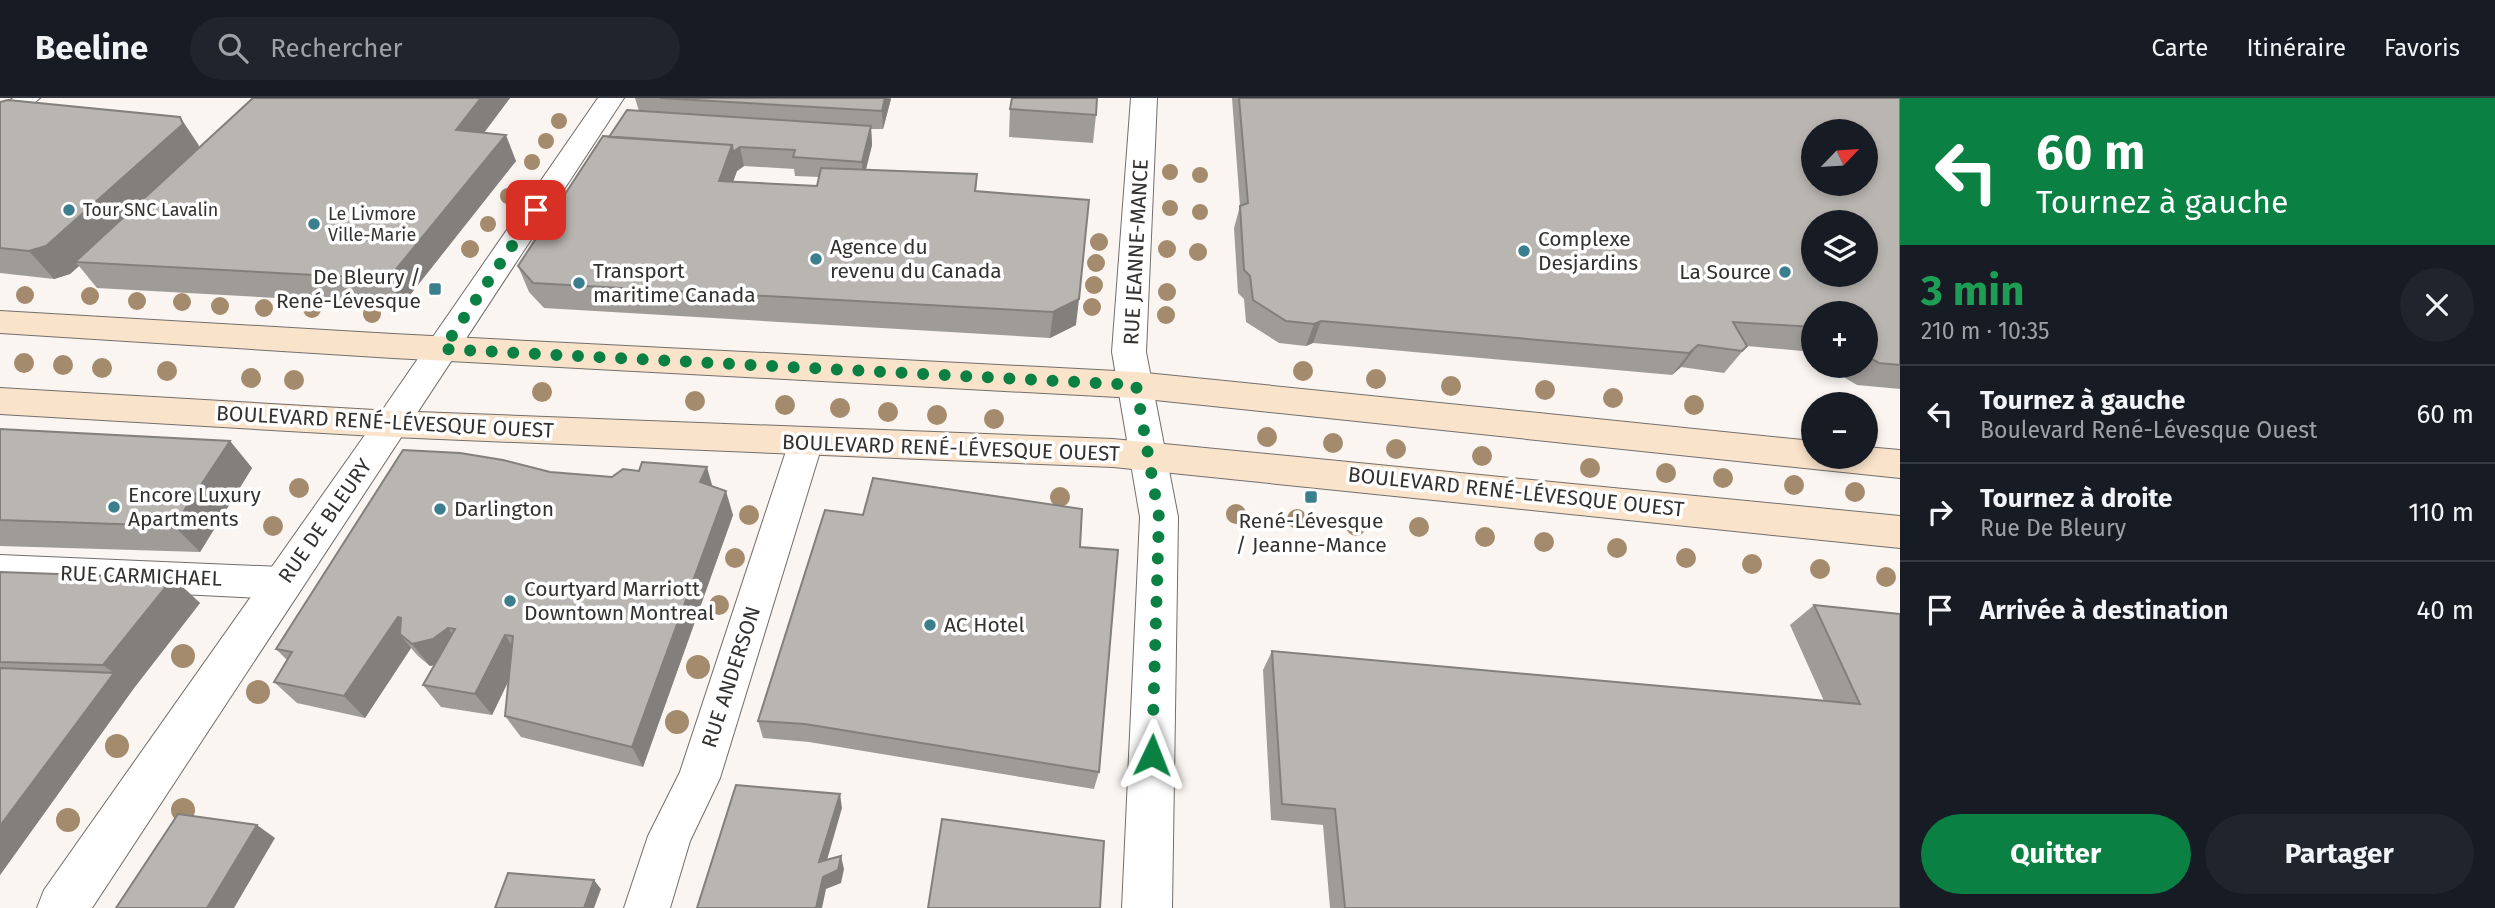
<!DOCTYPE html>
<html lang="fr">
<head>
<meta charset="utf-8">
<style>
	:root { --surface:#171b24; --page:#20242c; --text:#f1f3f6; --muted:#9ea1a6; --line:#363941; --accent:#0b8043 }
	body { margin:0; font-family:"Fira Sans",sans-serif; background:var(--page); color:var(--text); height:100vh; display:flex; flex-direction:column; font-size:26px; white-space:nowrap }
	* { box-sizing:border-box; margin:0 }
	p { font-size:23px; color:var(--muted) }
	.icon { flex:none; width:38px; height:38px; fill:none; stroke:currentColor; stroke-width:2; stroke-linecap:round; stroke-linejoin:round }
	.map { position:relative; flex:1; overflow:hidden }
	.sheet { display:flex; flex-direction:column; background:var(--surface); width:595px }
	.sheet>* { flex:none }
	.banner { background:#0b8043; color:#fff; overflow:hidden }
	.needle { width:46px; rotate:65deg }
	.tools { position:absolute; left:1801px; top:21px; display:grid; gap:14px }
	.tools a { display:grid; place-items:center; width:77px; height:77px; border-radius:50%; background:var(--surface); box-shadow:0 4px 10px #0003; font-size:35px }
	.pin { position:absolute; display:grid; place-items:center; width:60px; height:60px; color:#fff; margin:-30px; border-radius:14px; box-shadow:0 4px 10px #0006 }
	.me { position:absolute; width:77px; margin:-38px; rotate:2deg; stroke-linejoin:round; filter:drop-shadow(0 0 5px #0008) }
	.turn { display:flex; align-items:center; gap:24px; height:147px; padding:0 21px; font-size:32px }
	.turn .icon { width:91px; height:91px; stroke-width:2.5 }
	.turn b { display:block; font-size:49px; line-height:60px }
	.round { display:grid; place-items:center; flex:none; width:74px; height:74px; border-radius:37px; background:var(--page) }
	.overview { display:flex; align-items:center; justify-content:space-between; height:119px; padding:0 21px }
	h1 { font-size:42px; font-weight:700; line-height:52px; color:#1e9e55 }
	.button { display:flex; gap:14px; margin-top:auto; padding:14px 21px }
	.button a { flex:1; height:80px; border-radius:42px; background:var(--accent); color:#fff; font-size:28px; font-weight:700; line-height:80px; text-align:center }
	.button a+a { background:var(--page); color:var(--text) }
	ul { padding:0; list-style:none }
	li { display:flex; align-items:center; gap:21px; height:98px; padding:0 21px; border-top:2px solid var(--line) }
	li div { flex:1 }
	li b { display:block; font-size:26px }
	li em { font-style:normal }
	header { display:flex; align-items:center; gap:42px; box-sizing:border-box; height:98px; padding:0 35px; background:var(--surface); border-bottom:2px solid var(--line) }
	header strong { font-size:33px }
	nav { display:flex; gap:38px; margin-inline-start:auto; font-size:24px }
	.search { width:490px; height:63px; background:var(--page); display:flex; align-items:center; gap:18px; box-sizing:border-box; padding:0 24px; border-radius:38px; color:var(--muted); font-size:26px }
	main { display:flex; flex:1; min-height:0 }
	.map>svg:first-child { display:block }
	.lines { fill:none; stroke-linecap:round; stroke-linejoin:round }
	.minor-casing { stroke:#726e6b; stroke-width:2 }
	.tertiary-casing { stroke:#726e6b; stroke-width:2 }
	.secondary-casing { stroke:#726e6b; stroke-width:2 }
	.minor { fill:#fff; fill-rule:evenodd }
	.tertiary { fill:#fff; fill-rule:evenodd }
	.secondary { fill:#fae3cb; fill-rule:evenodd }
	.tree { fill:#a48b6e }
	.wall { fill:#9f9c98; fill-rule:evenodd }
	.shaded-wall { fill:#827f7c }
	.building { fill:#b9b5b1; stroke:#827f7c; stroke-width:2; fill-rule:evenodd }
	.route { stroke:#0b8043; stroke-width:12; stroke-dasharray:0 21.6 }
	.poi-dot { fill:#3b7f8e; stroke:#fff; stroke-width:2.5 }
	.labels { text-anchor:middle; stroke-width:7; stroke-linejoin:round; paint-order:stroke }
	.far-poi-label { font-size:18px; fill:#343230; stroke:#fff; text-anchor:start }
	.poi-label { font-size:21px; fill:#343230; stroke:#fff; text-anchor:start }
	.street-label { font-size:21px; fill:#343230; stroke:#fff }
</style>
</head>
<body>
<header>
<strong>Beeline</strong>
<div class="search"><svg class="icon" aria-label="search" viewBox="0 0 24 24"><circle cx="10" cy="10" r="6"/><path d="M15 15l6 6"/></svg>Rechercher</div>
<nav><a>Carte</a><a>Itinéraire</a><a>Favoris</a></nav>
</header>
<main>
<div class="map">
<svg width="1900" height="810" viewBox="0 0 1900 810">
	<rect width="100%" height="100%" fill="#faf5f1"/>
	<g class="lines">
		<g class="minor-casing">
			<path id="minor" d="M13,0H40L9,26L0,28V9Z
				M806,331L818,335L823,344L720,680L690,743L670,810H624L648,738L680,674L789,344L794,335Z
				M0,457L282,469L295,474L301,485L295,496L282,501L0,487Z"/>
		</g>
		<g class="tertiary-casing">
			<path id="tertiary" d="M598,0H624L92,810H37L44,792L379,317Z
				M1131,0H1157L1146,254L1178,419L1172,810H1122L1140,419L1112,254Z"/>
		</g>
		<g class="secondary-casing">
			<path id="secondary" d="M0,213L393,236L1136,274L1813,343V359H1866V349L1900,352V380L1136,300L393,260L0,235Z
				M0,290L392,313L1113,341L1900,418V450L1113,369L392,339L0,316Z"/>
		</g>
		<use href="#minor" class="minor"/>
		<use href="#tertiary" class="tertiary"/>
		<use href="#secondary" class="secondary"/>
	</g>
	<g class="tree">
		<circle cx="559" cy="23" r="8"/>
		<circle cx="546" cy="43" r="8"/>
		<circle cx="532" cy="64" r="8"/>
		<circle cx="1170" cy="74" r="8"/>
		<circle cx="1200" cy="77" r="8"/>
		<circle cx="508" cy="98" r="8"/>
		<circle cx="1170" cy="110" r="8"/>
		<circle cx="1200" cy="114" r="8"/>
		<circle cx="488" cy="126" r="8"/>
		<circle cx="1099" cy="144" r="9"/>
		<circle cx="470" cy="151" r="9"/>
		<circle cx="1167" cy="151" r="9"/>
		<circle cx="1198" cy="154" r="9"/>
		<circle cx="1096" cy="165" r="9"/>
		<circle cx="1094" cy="187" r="9"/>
		<circle cx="1167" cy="194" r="9"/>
		<circle cx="25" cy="197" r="9"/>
		<circle cx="90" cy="198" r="9"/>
		<circle cx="137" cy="203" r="9"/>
		<circle cx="182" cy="204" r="9"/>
		<circle cx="220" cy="208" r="9"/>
		<circle cx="1092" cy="209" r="9"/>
		<circle cx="264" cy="210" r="9"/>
		<circle cx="312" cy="211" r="9"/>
		<circle cx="372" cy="216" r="9"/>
		<circle cx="1166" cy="217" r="9"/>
		<circle cx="24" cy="265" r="10"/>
		<circle cx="63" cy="267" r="10"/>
		<circle cx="102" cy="270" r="10"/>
		<circle cx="167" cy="273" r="10"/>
		<circle cx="1303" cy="273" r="10"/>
		<circle cx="251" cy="280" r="10"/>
		<circle cx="1376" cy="281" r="10"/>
		<circle cx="294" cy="282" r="10"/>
		<circle cx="1451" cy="288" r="10"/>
		<circle cx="1545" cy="292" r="10"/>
		<circle cx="542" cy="294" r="10"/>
		<circle cx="1613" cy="300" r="10"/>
		<circle cx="695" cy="303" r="10"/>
		<circle cx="785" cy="307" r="10"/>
		<circle cx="1694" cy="307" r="10"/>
		<circle cx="840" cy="310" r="10"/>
		<circle cx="888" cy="314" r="10"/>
		<circle cx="937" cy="317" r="10"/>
		<circle cx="994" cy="321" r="10"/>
		<circle cx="1267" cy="339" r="10"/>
		<circle cx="1333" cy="345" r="10"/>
		<circle cx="1396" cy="351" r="10"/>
		<circle cx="1482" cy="358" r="10"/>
		<circle cx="1590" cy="370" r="10"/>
		<circle cx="1666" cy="375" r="10"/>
		<circle cx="1723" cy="380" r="10"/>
		<circle cx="1794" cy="387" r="10"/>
		<circle cx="299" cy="390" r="10"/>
		<circle cx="1855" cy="394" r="10"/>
		<circle cx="1060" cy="399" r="10"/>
		<circle cx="1236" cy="416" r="10"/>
		<circle cx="749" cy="417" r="10"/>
		<circle cx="1297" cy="421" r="10"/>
		<circle cx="273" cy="428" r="10"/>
		<circle cx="1356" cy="428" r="10"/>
		<circle cx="1419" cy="429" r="10"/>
		<circle cx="1485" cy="439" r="10"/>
		<circle cx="1544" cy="444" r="10"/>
		<circle cx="1617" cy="450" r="10"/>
		<circle cx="735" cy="460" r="10"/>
		<circle cx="1686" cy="460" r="10"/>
		<circle cx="1752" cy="466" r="10"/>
		<circle cx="1820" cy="471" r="10"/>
		<circle cx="1886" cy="479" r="10"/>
		<circle cx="719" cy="507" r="10"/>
		<circle cx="183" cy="558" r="12"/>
		<circle cx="698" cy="569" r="12"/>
		<circle cx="258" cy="594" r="12"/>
		<circle cx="677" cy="624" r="12"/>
		<circle cx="117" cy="648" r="12"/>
		<circle cx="183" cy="712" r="12"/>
		<circle cx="68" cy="722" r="12"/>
	</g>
	<path class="wall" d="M253,0H510L484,35L516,63L402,207L97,190L79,168L70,176L54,181L0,175V4L198,46L199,50Z
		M635,0H891L883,31H871L872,47L866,72L977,76L976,94L1076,227L1050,240L544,210L529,194L518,168L609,39L639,13ZM744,68L794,71L795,78L819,79L817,88L733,83L737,73Z
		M1232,0H1900V291L1857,287L1845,280L1838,268H1866V215H1813V254L1747,248L1724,275L1681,269L1672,277L1313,245L1306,248L1279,245L1246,224L1244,201L1238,195L1234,130L1240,108Z
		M1010,11L1096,17L1093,45L1009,39Z
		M0,331L230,343L252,370L200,454L0,448Z
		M550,374L712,388L733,417L643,669L521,639L505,618L509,582L492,617L441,609L423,587L434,567L430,568L418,558L411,550L365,620L297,605L274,584L287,562L276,551Z
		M1080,449L1099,674L1094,691L809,644L763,640L758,623Z
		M0,474L173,480L200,505L134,590L0,777Z
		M1814,507L1900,516V810H1330L1323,727L1271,722L1263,572L1272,553L1824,603L1790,527Z"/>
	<path class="shaded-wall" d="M481,0H510L466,58L456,32Z
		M885,0L891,1L883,31L882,13Z
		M180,19L198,46L201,54L75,164L79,168L70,176L54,181L29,153Z
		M871,28L872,47L863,82L862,64Z
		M506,37L516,63L402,207L388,181Z
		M732,47L740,49L744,68L737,73L724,109L719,83Z
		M1079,201L1076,227L1050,240L1053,214Z
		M1321,223L1313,245L1306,248L1314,226Z
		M1698,247L1681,269L1672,277L1689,255Z
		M230,343L252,370L200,454L174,428Z
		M707,369L714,394L700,384Z
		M726,393L733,417L643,669L632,649Z
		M173,480L200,505L134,590L103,567Z
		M398,519L416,542L448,530L464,552L451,563L430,568L412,546L400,536L411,550L365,620L344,598Z
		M505,537L520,559L492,617L475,596Z
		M114,575L134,590L0,777V728Z
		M840,696L842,710L823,776L819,764Z
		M257,727L275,740L234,810H207Z
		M841,758L844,771L841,785L826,791L822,810H816L823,779Z
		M594,782L601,791L594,810H584Z"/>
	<path class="building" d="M253,0H481L456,32L506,37L388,181L75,164Z
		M660,0H885L882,13Z
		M1012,0H1097L1096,17L1010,11Z
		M1239,0H1900V267L1879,265L1866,258V215H1813V229L1733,224L1747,248L1742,253L1698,247L1689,255L1321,223L1314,226L1286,223L1253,202L1250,178L1244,172L1240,108L1248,105ZM1813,33H1866V86H1813ZM1813,124H1866V177H1813Z
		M8,2L180,19L183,26L46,148L29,153L0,150V4Z
		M627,12L871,28L862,64L793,59L795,52L740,49L733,54L732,47L609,39Z
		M603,38L732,47L719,83L817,88L821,70L977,76L975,93L1089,102L1079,201L1053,214L533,185L518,168Z
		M0,331L230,343L174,428L0,422Z
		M403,352L460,355L503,362L550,374L612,379L623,371L639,373L642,364L707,369L700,384L726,393L632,649L505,618L513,538L505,537L475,596L423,587L455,531L448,530L433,541L412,546L400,536L401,520L398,519L344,598L274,584L292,554L276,551Z
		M873,380L1082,411L1080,449L1118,452L1099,674L805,626L758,623L825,412L863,417Z
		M0,474L173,480L103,567L0,564Z
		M1814,507L1900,516V810H1345L1335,711L1282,706L1272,553L1860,606Z
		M0,570L114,575L0,728Z
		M736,687L840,696L819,764L841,758L838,772L823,779L816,810H697Z
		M178,716L257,727L207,810H116Z
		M942,721L1104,743L1100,810H928Z
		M508,775L594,782L584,810H495Z"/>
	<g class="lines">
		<path class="route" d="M536,112L443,251L1136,287L1159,419L1152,657"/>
	</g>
	<g class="poi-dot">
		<circle cx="69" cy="112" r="7"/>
		<circle cx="314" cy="126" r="7"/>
		<circle cx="1524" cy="153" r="7"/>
		<circle cx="816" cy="161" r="7"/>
		<circle cx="1785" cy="174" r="7"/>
		<circle cx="579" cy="185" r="7"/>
		<rect x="428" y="184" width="14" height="14" rx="3.5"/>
		<rect x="1304" y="392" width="14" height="14" rx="3.5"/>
		<circle cx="114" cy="409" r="7"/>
		<circle cx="440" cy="411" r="7"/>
		<circle cx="510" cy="503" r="7"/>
		<circle cx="930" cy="527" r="7"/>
	</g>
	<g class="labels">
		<g class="far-poi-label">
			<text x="83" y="118">Tour SNC Lavalin</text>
			<text x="328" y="122">Le Livmore<tspan x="328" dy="21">Ville-Marie</tspan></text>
		</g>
		<g class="poi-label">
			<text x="1538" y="148">Complexe<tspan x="1538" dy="24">Desjardins</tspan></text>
			<text x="830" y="156">Agence du<tspan x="830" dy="24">revenu du Canada</tspan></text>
			<text x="593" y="180">Transport<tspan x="593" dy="24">maritime Canada</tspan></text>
			<text x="1771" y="181" text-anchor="end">La Source</text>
			<text x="421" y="186" text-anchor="end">De Bleury /<tspan x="421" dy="24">René-Lévesque</tspan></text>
			<text x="128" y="404">Encore Luxury<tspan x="128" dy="24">Apartments</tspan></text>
			<text x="454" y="418">Darlington</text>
			<text x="1311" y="430" text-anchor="middle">René-Lévesque<tspan x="1311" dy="24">/ Jeanne-Mance</tspan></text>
			<text x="524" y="498">Courtyard Marriott<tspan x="524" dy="24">Downtown Montreal</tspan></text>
			<text x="944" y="534">AC Hotel</text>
		</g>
		<g class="street-label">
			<text transform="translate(1136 154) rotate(-87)" y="7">RUE JEANNE-MANCE</text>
			<text transform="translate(385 324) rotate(3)" y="7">BOULEVARD RENÉ-LÉVESQUE OUEST</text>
			<text transform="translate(951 350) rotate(2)" y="7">BOULEVARD RENÉ-LÉVESQUE OUEST</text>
			<text transform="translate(1516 394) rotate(6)" y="7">BOULEVARD RENÉ-LÉVESQUE OUEST</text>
			<text transform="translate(325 423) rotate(-55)" y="7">RUE DE BLEURY</text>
			<text transform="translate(141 478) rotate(2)" y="7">RUE CARMICHAEL</text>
			<text transform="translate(731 579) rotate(-72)" y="7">RUE ANDERSON</text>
		</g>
	</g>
</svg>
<div class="tools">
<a><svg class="needle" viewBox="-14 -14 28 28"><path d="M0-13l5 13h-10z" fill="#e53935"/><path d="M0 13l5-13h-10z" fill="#9ea1a6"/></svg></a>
<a><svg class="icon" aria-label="layers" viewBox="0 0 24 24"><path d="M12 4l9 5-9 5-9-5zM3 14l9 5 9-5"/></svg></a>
<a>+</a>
<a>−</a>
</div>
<div class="pin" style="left:536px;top:112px;background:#d93025"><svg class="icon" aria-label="arrive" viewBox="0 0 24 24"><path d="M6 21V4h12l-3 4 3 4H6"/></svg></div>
<svg class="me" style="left:1152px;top:657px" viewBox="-20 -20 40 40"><path d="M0-17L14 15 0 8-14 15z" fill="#0b8043" stroke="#fff" stroke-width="4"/></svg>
</div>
<section class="sheet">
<div class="banner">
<div class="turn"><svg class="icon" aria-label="left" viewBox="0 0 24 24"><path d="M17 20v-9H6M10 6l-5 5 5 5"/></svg><div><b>60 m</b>Tournez à gauche</div></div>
</div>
<div class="overview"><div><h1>3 min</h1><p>210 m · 10:35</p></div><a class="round"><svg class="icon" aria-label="close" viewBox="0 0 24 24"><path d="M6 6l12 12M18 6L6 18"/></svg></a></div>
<ul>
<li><svg class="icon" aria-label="left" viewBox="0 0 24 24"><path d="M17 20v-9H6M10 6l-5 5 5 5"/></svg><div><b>Tournez à gauche</b><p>Boulevard René-Lévesque Ouest</p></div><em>60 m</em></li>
<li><svg class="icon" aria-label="right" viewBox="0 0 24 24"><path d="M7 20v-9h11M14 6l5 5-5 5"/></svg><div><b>Tournez à droite</b><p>Rue De Bleury</p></div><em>110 m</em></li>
<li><svg class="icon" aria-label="arrive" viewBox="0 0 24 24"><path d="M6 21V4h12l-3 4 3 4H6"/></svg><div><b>Arrivée à destination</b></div><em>40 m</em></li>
</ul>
<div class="button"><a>Quitter</a><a>Partager</a></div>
</section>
</main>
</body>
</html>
